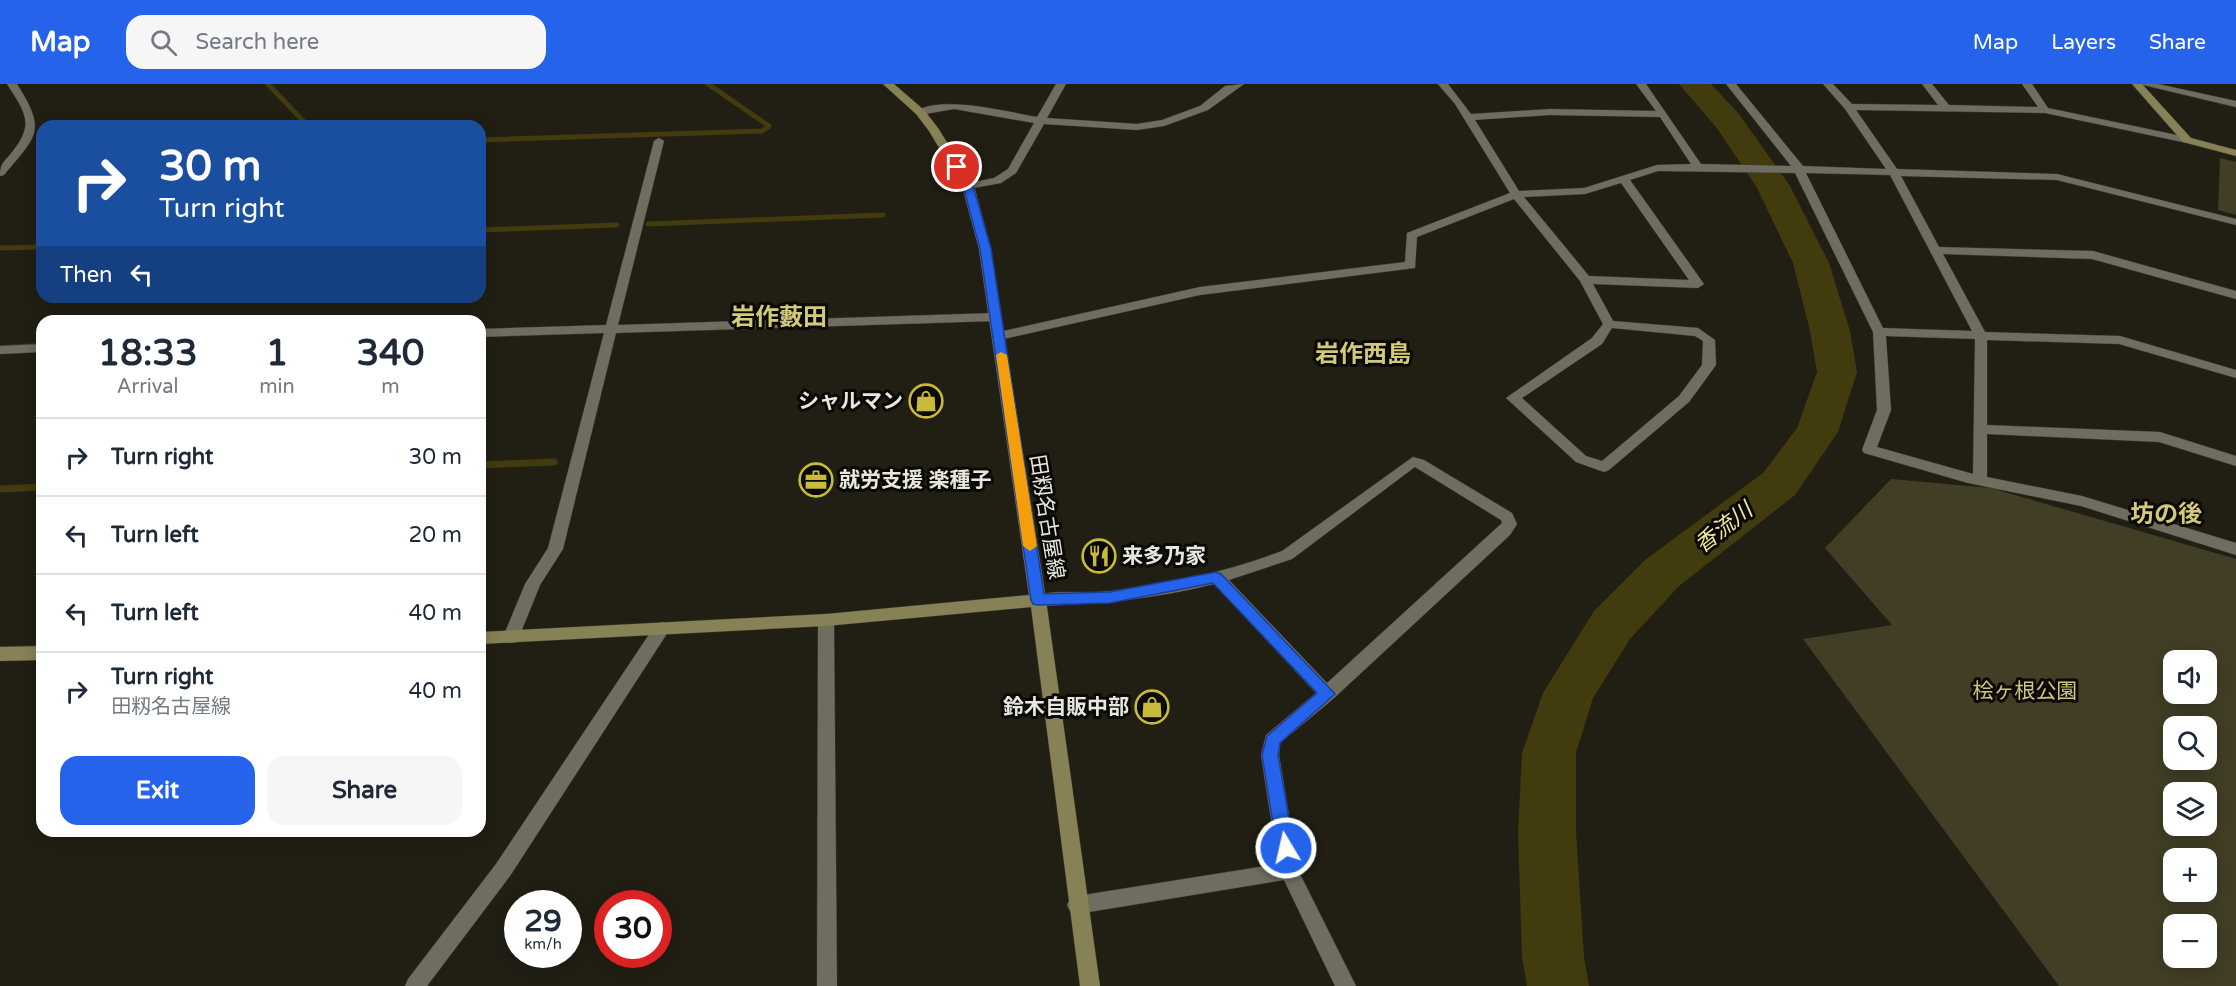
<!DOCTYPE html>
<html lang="en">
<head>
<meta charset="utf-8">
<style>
	:root { --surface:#fff; --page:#f6f6f7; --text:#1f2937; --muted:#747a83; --line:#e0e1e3; --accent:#2563eb }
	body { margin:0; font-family:"Varela Round","Noto Sans JP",sans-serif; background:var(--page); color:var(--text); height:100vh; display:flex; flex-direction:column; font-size:22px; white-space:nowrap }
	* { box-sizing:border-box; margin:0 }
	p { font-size:20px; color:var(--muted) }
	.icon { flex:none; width:33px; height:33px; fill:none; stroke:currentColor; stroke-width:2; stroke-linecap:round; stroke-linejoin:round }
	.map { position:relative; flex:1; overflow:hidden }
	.drawer { position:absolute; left:36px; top:231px; width:450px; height:522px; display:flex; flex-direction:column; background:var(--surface); border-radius:18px; box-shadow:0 3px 15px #0003 }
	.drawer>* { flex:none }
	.hud { position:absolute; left:36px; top:36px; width:450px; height:183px; border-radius:18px; box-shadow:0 3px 15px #0003; background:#1a4fa0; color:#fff; overflow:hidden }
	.controls { position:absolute; left:2163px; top:566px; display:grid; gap:12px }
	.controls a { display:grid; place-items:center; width:54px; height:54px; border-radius:12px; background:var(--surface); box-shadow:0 3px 15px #0003; font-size:30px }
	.speed { position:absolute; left:504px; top:806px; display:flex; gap:12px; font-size:30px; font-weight:700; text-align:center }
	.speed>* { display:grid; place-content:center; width:78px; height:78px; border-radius:50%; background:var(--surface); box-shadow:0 3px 15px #0003; line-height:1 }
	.speed small { font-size:15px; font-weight:400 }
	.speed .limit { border:9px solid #d22; background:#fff; color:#111 }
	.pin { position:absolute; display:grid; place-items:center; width:51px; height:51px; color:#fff; margin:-26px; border:3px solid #fff; border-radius:50%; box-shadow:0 2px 6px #0007 }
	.me { position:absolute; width:66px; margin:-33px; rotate:351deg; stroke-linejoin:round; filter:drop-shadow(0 0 4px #0008) }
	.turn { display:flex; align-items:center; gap:21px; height:126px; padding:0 24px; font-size:27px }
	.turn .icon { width:78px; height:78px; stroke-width:2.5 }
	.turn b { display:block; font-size:42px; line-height:51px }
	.then { display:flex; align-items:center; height:57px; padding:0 24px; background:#0003; gap:12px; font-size:22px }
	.eta { display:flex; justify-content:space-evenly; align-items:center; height:102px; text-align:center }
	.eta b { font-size:36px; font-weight:800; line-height:42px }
	.button { display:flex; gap:12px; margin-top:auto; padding:12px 24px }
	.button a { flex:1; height:69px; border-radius:18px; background:var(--accent); color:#fff; font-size:24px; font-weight:800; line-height:69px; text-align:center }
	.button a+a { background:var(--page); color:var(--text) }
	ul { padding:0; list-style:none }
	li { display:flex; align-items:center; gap:18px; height:78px; padding:0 24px; border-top:2px solid var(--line) }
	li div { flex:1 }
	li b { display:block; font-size:22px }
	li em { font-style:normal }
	header { display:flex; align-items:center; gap:36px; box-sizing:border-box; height:84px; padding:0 30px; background:var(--accent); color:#fff }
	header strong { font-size:28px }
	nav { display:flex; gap:33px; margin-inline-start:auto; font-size:21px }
	.search { width:420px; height:54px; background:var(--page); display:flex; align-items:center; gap:15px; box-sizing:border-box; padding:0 21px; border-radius:18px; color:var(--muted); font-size:22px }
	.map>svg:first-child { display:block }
	.green { fill:#413e25; fill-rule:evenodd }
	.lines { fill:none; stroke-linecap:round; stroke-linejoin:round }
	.stream-far1 { stroke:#413b0e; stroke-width:5 }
	.stream { stroke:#413b0e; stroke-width:7 }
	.river { fill:#413b0e; fill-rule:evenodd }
	.street-casing { stroke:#3b3a33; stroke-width:1 }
	.secondary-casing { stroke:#3b3a33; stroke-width:1 }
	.street { fill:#6f6d5f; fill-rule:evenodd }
	.secondary { fill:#878255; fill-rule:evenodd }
	.route { fill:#2563eb; stroke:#184099; stroke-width:1.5 }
	.slow { fill:#f59e0b }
	.labels { text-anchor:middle; stroke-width:6; stroke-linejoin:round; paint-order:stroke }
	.poi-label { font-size:21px; font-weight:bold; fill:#e7e7df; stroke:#0a0905; text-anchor:end }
	.street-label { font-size:21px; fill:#e7e7df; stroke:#0a0905 }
	.park-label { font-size:21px; fill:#cec57d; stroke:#0a0905 }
	.water-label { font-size:22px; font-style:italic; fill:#f0e89e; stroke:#0a0905 }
	.quarter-label { font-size:24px; font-weight:bold; fill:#d2c97b; stroke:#0a0905 }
</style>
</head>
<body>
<header>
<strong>Map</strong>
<div class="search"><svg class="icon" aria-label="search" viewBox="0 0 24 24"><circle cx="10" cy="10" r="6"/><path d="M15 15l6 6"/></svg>Search here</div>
<nav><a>Map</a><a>Layers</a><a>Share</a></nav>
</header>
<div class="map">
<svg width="2236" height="902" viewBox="0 0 2236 902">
	<rect width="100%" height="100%" fill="#211f14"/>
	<path class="green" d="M2220,74L2236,78V131L2218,126Z
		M1891,395L1991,404L2236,475V902H2059L1803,555L1892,541L1825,464ZM2174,576H2206V609H2174ZM2174,642H2206V675H2174ZM2174,708H2206V741H2174ZM2174,774H2206V807H2174ZM2174,840H2206V873H2174Z"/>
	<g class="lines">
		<path class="stream-far1" d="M268,0L308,42
			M480,56L762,47L769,42L708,0
			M648,140L883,131
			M480,146L617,141
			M0,164L42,163"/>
		<path class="stream" d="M480,381L554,378
			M0,405L42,403"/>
		<path class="river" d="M1679,0H1711L1739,30L1790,102L1829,179L1850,247L1857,288L1838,348L1795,411L1679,502L1630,555L1593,614L1576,669V748L1584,873L1589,902H1527L1522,873L1518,748L1522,669L1543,609L1594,527L1645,476L1763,389L1797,344L1817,288L1810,247L1793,179L1756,102L1716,43Z"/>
		<g class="street-casing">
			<path id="street" d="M7,0H17C47,48 37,51 4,91L0,92C0,82 2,79 9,72C35,41 27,31 7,0Z
				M1056,0H1066L1047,34L1137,40L1162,36L1200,22L1225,2L1244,0L1208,26L1164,42L1137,46L1044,40L1016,89L1001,99L968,105L964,104V100L994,94L1008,85L1034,39L954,25L920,31L915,28C939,10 1008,28 1037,33Z
				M1438,0H1448L1471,30L1550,25L1656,27L1636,0H1646L1701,80L1791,82L1726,0H1736L1803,82L1886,85L1845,25L1823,0H1833L1852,20L1938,21L1922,0H1932L1949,21L2038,23L2022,0H2032L2048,24L2191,54L2192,56L2187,59L2045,29L1856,26L1897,85L2057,90L2236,135V141L2057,96L1901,92L1939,163L2093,167L2236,207V215L2092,175L1943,170L1985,248L2120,252L2236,286V294L2119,260L1987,256V341L2160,348L2236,372V382L2159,358L1987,350V393L2082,412L2236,459V471L2081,422L1968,399L1864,369L1862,366L1877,326L1873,248L1795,89L1658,87L1630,96L1704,200L1698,204L1593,200L1613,237L1698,244L1715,256L1716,281L1689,318L1609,386L1604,388L1576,378L1506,314L1592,254L1603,240L1580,197L1514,115L1417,153L1415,184L1200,211L999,256L993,252L999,248L1200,203L1405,178L1407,149L1510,109L1455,20ZM1550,31L1660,33L1691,80L1657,81L1584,104L1519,107L1475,36ZM1806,89L1890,91L1972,247L1883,244ZM1621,99L1689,196L1589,192L1524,113L1585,110ZM1612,244L1695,252L1703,257L1702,281L1679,312L1602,377L1586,372L1522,314L1602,260ZM1886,252L1975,255L1973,390L1877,363L1891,326Z
				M2139,0H2158L2236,17V23Z
				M659,54L664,57L618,241L995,229L1001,233L995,237L616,249L563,465L540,501L517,558L511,559L505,558L503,553L525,500L548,464L604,249L480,253V245L606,241L654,57Z
				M42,260V268L0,270V262Z
				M1413,373L1424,376L1512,429L1517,440L1510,451L1333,615L1280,659L1279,671L1298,786L1356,902H1335L1284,796L1077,830L1070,827L1067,821L1070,815L1077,812L1278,780L1261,671L1266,651L1316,609L1214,500C1155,515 1098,520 1038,522L1032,520L1030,516L1032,512C1055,505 1087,510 1111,507C1170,500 1226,488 1282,467ZM1415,383L1501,436L1502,439L1327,599L1229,496L1292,475Z
				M826,530L832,532L834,536L837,902H817L818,536L820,532Z
				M662,538L668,540L670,544L668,548L510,792L427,902H405L408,895L496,780L656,540Z"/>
		</g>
		<g class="secondary-casing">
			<path id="secondary" d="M883,0H894L924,26L938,44L974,102L991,165L1046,516L1100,902H1080L1031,523L826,542L480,560V548L826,530L1029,511L979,165L962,102L929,47L916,30Z
				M2132,0H2142L2191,54L2236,66V72L2183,58Z
				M42,562V576L0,577V563Z"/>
		</g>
		<use href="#street" class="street"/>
		<use href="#secondary" class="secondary"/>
	</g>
	<path class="route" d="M954,81H960L973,102L991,165L1044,510L1110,508L1216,488L1221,490L1335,610L1280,659L1278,671L1294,764L1291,769L1286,771L1280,769L1277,764L1262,671L1267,652L1317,609L1213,499L1110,519L1038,521L1033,520L1031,516L980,165L963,102L952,83Z"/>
	<path class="slow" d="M1001,268L1007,271L1037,462L1030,467L1023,462L996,271Z"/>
	<defs>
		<g id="shop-ring" transform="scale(1.725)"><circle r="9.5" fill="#0a0905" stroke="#c9ba3a" stroke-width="1.5"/><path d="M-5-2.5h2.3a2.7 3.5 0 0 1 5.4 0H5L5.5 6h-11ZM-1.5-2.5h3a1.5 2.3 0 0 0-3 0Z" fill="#c9ba3a"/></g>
		<g id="office-ring" transform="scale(1.725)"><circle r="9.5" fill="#0a0905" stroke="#c9ba3a" stroke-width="1.5"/><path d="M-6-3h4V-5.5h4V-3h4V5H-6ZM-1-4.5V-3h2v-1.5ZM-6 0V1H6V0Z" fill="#c9ba3a"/></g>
		<g id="restaurant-ring" transform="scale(1.725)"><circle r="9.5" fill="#0a0905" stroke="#c9ba3a" stroke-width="1.5"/><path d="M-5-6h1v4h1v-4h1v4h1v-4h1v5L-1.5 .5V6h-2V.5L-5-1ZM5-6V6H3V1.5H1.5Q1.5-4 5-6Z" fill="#c9ba3a"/></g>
	</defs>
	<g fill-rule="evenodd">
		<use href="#shop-ring" x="926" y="317"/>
		<use href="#office-ring" x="816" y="396"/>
		<use href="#restaurant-ring" x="1099" y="472"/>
		<use href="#shop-ring" x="1152" y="623"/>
	</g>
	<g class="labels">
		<g class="poi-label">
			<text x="903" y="324">シャルマン</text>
			<text x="839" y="403" text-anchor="start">就労支援 楽種子</text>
			<text x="1122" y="479" text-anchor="start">来多乃家</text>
			<text x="1129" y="630">鈴木自販中部</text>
		</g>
		<g class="street-label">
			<text transform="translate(1047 433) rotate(81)" y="7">田籾名古屋線</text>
		</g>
		<g class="park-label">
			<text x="2025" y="614">桧ヶ根公園</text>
		</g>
		<g class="water-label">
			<text transform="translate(1723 443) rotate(-38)" y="8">香流川</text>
		</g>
		<g class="quarter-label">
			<text x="779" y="241">岩作藪田</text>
			<text x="1363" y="278">岩作西島</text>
			<text x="2166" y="438">坊の後</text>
		</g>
	</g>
</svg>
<div class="controls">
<a><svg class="icon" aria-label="sound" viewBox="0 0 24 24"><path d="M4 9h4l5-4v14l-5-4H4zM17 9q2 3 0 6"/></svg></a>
<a><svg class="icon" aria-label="search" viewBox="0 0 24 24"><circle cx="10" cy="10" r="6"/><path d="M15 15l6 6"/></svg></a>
<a><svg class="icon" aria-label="layers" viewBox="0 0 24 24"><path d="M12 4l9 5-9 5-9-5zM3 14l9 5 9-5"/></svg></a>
<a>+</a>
<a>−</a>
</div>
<div class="speed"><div>29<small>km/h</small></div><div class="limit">30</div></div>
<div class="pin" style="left:957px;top:83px;background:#d93025"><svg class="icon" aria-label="arrive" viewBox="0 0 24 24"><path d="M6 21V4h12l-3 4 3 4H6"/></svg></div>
<svg class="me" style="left:1286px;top:764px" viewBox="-20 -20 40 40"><circle r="17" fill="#2563eb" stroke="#fff" stroke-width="3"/><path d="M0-11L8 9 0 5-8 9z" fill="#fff"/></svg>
<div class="hud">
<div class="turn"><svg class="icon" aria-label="right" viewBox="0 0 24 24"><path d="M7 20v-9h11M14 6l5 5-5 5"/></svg><div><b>30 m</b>Turn right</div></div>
<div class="then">Then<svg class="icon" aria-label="left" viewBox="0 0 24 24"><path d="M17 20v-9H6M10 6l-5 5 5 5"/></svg></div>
</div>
<section class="drawer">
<div class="eta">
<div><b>18:33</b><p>Arrival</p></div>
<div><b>1</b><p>min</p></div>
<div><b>340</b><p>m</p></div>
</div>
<ul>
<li><svg class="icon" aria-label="right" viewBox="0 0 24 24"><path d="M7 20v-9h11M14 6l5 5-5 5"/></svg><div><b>Turn right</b></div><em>30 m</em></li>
<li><svg class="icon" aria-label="left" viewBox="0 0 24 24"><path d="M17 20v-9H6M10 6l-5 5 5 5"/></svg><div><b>Turn left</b></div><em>20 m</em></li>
<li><svg class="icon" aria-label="left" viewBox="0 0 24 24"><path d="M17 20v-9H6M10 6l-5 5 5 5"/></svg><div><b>Turn left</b></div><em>40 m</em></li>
<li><svg class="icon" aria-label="right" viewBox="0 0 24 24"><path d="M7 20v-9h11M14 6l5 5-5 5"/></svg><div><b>Turn right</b><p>田籾名古屋線</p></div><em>40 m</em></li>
</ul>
<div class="button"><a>Exit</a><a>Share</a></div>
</section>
</div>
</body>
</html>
